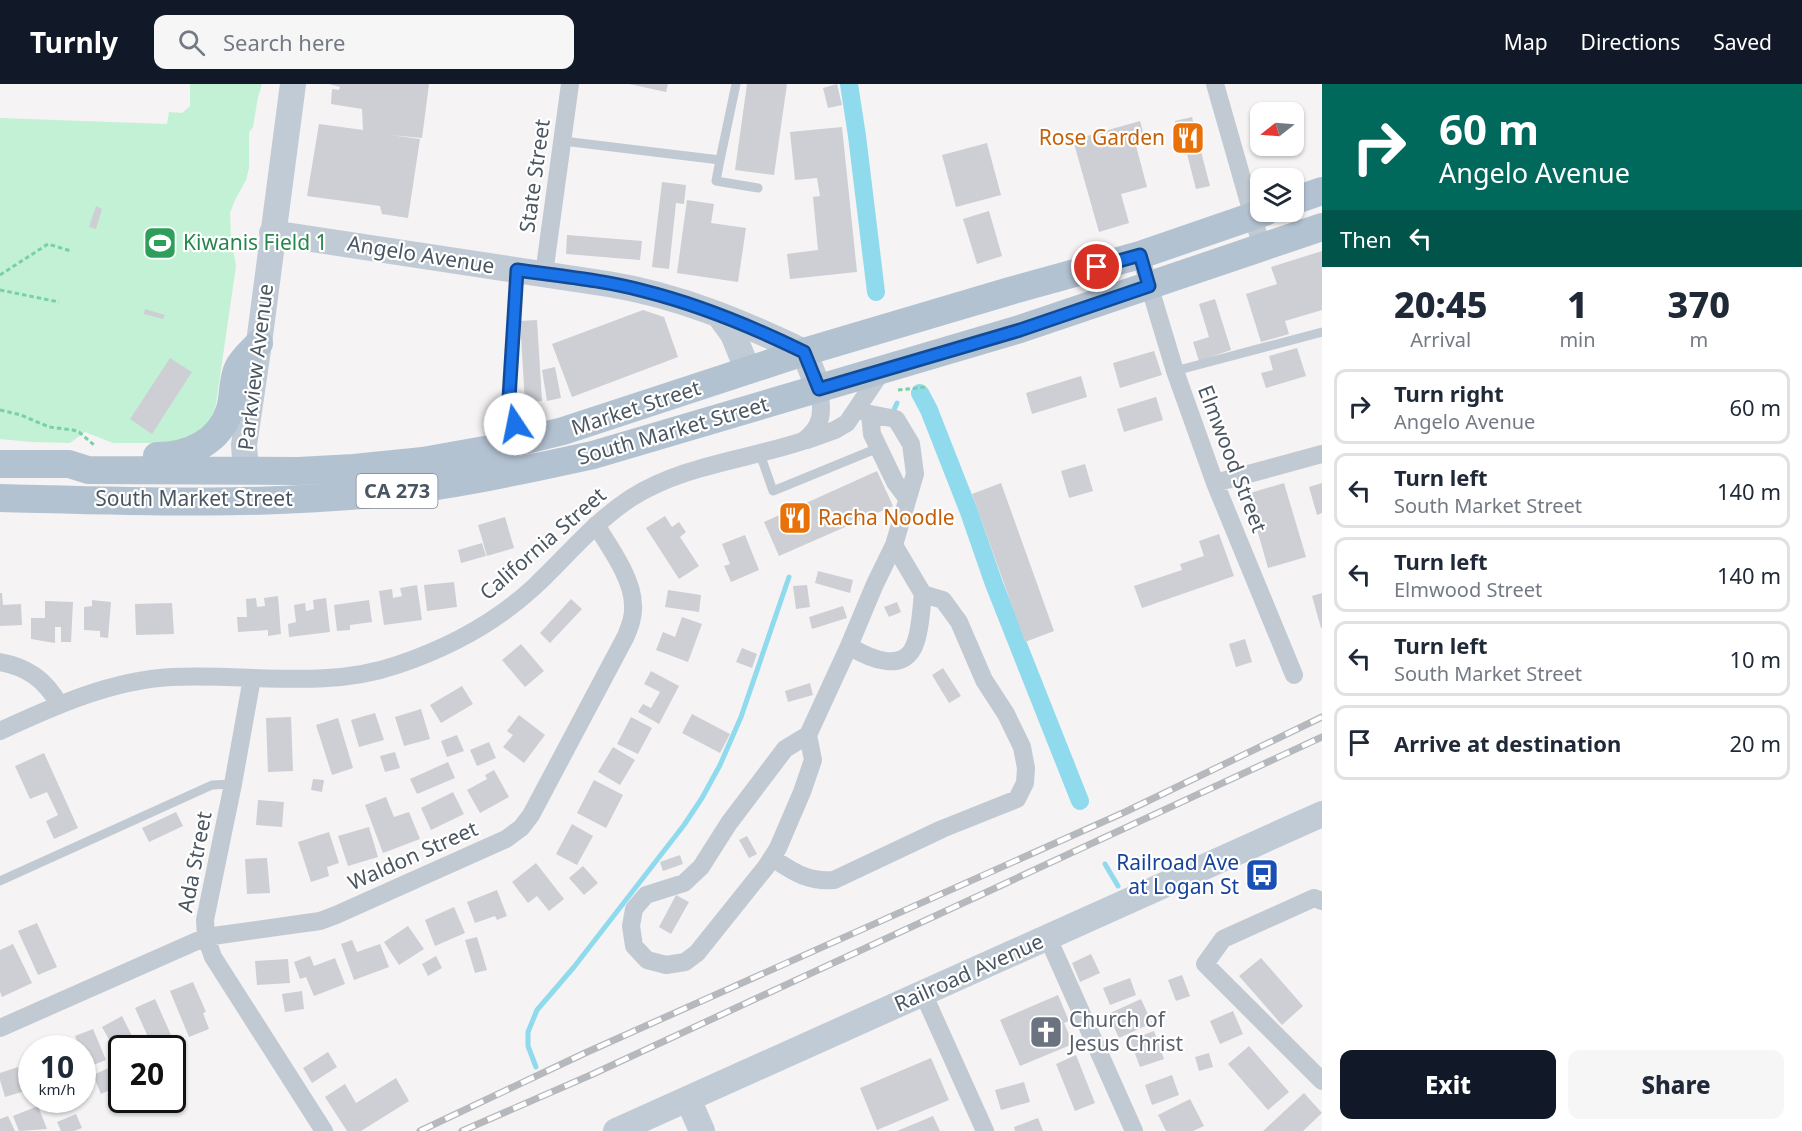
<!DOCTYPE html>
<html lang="en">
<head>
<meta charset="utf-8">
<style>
	:root { --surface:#fff; --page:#f6f6f7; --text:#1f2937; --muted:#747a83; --line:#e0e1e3; --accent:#111827 }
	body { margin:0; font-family:"Noto Sans",sans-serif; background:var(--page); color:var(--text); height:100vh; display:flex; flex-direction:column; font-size:22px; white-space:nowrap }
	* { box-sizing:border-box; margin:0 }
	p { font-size:20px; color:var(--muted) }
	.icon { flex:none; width:33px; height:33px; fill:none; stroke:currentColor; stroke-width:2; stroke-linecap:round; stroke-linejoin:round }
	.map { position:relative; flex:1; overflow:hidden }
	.side { display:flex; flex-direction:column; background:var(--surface); width:480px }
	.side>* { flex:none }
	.hud { background:#00695c; color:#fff; overflow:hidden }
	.needle { width:39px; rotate:253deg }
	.fabs { position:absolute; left:1250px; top:18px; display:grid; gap:12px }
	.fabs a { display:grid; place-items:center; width:54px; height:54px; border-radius:12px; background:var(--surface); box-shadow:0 2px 4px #0004; font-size:30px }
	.speed { position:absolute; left:18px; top:951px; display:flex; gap:12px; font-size:30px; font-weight:700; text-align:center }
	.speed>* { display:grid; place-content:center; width:78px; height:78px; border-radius:50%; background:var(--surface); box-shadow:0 2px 4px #0004; line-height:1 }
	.speed small { font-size:15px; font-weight:400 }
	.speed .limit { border:3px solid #111; border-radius:9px; background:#fff; color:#111 }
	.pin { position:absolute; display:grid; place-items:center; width:51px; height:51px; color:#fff; margin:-26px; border:3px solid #fff; border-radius:50%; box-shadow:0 2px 6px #0007 }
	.me { position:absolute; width:66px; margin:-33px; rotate:349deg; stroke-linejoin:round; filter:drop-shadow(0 0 4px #0008) }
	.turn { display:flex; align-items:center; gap:21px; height:126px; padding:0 18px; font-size:27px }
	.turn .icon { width:78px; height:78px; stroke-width:2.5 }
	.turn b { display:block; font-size:42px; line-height:51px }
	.then { display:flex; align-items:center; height:57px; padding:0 18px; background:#0003; gap:12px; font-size:22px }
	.eta { display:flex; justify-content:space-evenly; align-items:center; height:102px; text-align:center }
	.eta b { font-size:36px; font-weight:800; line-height:42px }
	.primary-button { display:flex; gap:12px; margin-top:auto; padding:12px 18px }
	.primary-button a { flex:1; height:69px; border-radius:12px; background:var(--accent); color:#fff; font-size:24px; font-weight:800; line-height:69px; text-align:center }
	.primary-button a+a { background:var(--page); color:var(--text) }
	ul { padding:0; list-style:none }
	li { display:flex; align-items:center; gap:18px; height:75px; margin:0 12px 9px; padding:0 6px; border:3px solid var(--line); border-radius:12px }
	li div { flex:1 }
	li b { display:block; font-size:22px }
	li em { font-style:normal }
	header { display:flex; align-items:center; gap:36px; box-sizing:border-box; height:84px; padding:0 30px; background:var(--accent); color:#fff }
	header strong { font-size:28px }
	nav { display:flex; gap:33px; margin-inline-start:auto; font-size:21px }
	.search { width:420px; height:54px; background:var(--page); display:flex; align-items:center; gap:15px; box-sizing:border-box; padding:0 21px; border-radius:12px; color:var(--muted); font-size:22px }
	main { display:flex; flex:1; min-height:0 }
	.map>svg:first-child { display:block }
	.green { fill:#c3f1d5 }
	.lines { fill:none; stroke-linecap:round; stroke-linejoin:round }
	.stream { stroke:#90daee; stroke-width:5 }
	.canal { stroke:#90daee; stroke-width:18 }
	.building { fill:#cdcfd5 }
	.path { stroke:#7ad0a6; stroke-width:3; stroke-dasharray:4.5 3; stroke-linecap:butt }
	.lane { stroke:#c1cad2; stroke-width:9 }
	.street { stroke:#c1cad2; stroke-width:18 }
	.secondary { stroke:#c1cbd6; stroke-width:26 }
	.primary { stroke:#b3c2d1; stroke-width:28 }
	.rail-casing { stroke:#b5b8bd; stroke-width:7 }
	.rail { stroke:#fff; stroke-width:4.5; stroke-dasharray:14; stroke-linecap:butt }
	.route-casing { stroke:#114b97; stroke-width:15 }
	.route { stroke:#1a73e8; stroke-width:10 }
	.labels { text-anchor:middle; stroke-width:4.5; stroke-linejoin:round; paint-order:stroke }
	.shield { fill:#fff; stroke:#808990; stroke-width:1.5 }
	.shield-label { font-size:20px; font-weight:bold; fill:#4a5661 }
	.food-label { font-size:21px; fill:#c56008; stroke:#fff; text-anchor:end }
	.street-label { font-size:21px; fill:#4a5661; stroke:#fff }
	.leisure-label { font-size:21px; fill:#27864d; stroke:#fff; text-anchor:start }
	.transit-label { font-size:21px; fill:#164399; stroke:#fff; text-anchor:end }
	.worship-label { font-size:21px; fill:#5b616d; stroke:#fff; text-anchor:start }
</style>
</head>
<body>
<header>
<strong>Turnly</strong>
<div class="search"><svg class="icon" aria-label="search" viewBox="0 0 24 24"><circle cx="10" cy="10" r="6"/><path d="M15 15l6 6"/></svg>Search here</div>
<nav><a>Map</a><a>Directions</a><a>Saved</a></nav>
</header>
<main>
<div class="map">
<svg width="1322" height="1047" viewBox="0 0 1322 1047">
	<rect width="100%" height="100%" fill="#f5f3f3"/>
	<path class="green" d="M190,0H262L258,13L253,43L249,48V84L246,96L235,116L230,129L231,153L236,182L216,320L212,334L200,348L171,359H113L85,348L70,359L32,358L0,355V34L167,40L169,28L182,29L190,22Z"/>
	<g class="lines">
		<path class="stream" d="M893,328L897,319
			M1105,780L1118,802
			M536,983L528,962V948L537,926L574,883L684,741L702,714L720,681L741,633L789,493"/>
		<path class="canal" d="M849,0L857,52L876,208
			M920,309L929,326L969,428L994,500L1080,717"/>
	</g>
	<path class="building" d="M329,0H429L422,54L390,51L420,55L408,134L382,130L380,122L307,112L319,40L363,46L362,25L331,20L332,5L339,6L340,3Z
		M629,0H668L666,8Z
		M747,0H787L774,91L735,86Z
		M837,0L842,21L828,24L823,4Z
		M1192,33L1210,102L1196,105L1187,70L1184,71L1175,37Z
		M1140,37L1145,55L1135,58L1147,103L1121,110L1129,139L1099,148L1073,56Z
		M842,43L857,188L790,195L787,170L818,166L813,113L820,112L817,94L795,96L790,48Z
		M987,59L1001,111L956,123L942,71Z
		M662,98L686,101L684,120L676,119L669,185L652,183Z
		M687,116L714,120L711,139L746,144L738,198L677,189Z
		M96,122L102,125L96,145L89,143Z
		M989,127L1002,172L977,180L963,135Z
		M567,151L642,157L640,176L566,170Z
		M1322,167V226L1285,237L1289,250L1261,258L1246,210L1277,200L1271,183Z
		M1215,215L1231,266L1199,277L1193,258L1209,253L1199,220Z
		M145,225L165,231L163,235L144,230Z
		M643,226L664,233L678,273L572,313L552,260Z
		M537,236L542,317L525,318L520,237Z
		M1297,264L1306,292L1266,304L1261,289L1273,286L1269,272Z
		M1154,267L1162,291L1120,304L1113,279Z
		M170,274L192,288L152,350L130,335Z
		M555,283L561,314L547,317L542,286Z
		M1081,292L1087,313L1032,330L1026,309Z
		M1156,313L1163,336L1124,348L1117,325Z
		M1085,380L1093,407L1069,414L1061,387Z
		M877,387L893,422L779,472L764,438Z
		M1001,399L1054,547L1025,558L972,410Z
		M1284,399L1306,473L1268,484L1247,410Z
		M1322,399V429L1317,431L1309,403Z
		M665,432L672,443L679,438L686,448L680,453L699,482L679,495L646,444Z
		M505,433L514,464L487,472L478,441Z
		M1219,450L1234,492L1142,524L1134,502L1182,486L1180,480L1204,472L1199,457Z
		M745,451L759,486L731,498L724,482L730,480L722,460Z
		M482,459L486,472L461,479L458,466Z
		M818,487L853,496L850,509L815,499Z
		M454,498L457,523L427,527L424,501Z
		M417,501L422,536L384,541L379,507L392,505L393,514L402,512L400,504Z
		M807,501L810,523L796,525L793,502Z
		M668,506L701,511L699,528L665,523Z
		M0,509H2L3,521L21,520L22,541L0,542Z
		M1322,509V544H1321L1312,512Z
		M278,512L281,550L268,552V546L238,548L237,533H247L246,515L256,514L257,523L265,522L264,514Z
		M326,514L330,548L289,553L288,540L296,538L294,521L305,519L306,527L314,525L313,516Z
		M571,515L582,525L550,559L540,549Z
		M92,516L111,518L108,554L100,553V547L84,546V523L92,522Z
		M369,516L372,538L350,541V546L337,547L334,521Z
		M45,517L73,518L71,558H61V543H55V559L31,555V534H45Z
		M897,518L901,528L889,533L884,523Z
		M172,519L174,550L136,551L135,520Z
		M843,522L847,534L812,545L809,533Z
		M682,533L702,540L688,578L656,566L663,548L675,553Z
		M1245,555L1252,578L1236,583L1229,560Z
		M521,560L544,587L525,603L502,576Z
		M742,564L757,570L752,584L736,578Z
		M943,584L961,612L949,619L932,591Z
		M651,587L679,602L659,640L638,628L643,620L651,624L660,608L644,600Z
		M810,599L813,611L788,618L785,607Z
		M462,602L473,620L441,639L430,621Z
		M421,625L430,655L404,662L395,633Z
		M375,629L384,656L359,663L351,636Z
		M692,630L730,650L720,669L682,649Z
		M519,631L545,651L524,679L503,663L513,651L507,647Z
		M291,633L293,687L268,688L266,634Z
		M631,633L652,644L638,670L617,660Z
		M338,634L353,684L332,691L316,641Z
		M457,651L464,667L447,673L441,657Z
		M489,658L496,674L477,682L470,666Z
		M613,663L635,676L620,701L598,688Z
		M395,668L400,684L385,688L380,672Z
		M44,669L78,744L54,755L46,737L58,731L47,708L30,715L15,682Z
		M448,678L455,694L417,710L410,695Z
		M494,686L509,713L480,729L467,706L487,695L485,691Z
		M313,695L324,696L322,708L311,706Z
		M594,696L623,711L606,744L577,729Z
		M453,708L464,730L431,746L421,724Z
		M386,713L394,733L409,728L420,755L383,769L365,721Z
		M258,716L284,718L282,743L256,741Z
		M176,728L183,742L149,758L142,744Z
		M572,740L593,752L577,781L556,770Z
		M369,743L378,773L348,782L338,752Z
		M329,748L339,779L327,783L329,792L311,798L298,758Z
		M747,752L757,770L749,774L739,756Z
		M680,771L683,780L663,787L660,778Z
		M267,774L270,809L247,810L245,775Z
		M536,779L564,815L549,827L537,812L528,819L512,798Z
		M583,782L598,799L584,811L569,794Z
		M497,806L507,832L497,836L495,832L475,839L467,818Z
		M676,811L689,818L671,850L659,843Z
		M454,823L465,849L435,862L425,836Z
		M37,839L57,883L38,891L18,847Z
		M408,842L424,865L399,881L384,858Z
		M477,853L487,886L475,889L465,856Z
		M352,856L357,868L380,860L389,883L354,896L341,860Z
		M13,860L32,899L2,913L0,908V866Z
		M1091,870L1100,889L1080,898L1072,879Z
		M310,872L314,882L335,874L345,900L314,912L306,893L300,895L294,878Z
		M436,872L442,884L428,892L422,880Z
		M1261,874L1303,922L1282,941L1239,892Z
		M288,875L290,899L257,901L255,877Z
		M1182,891L1190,912L1176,917L1168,896Z
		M1130,894L1136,911L1110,921L1103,904Z
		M193,898L206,928L203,929L209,945L189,953L170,907Z
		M302,907L304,925L285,928L282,910Z
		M1058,911L1069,937L1064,939L1073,960L1020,982L1000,936Z
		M155,915L175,960L166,964H153L135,924Z
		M1141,915L1152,939L1119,954L1108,930Z
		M1233,927L1243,950L1220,960L1210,937Z
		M122,932L134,956L115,966L102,943Z
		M93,945L106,976L88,983L82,964H80L75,952Z
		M1154,947L1164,975L1140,983L1130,956Z
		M1249,962L1289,1008L1268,1026L1228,980Z
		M328,968L337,983L312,999L303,984Z
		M1209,969L1213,983L1199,987L1195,973Z
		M1076,971L1095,1019L1075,1027L1056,980Z
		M931,974L949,1016L877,1046L860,1004Z
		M18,983L25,1007L5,1013L0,996V989Z
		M111,983L119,1002L101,1010L93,991Z
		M1172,991L1179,1011L1152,1021L1145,1001Z
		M396,994L409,1017L361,1047H347L325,1013L345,1000L356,1019Z
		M1024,998L1030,1018L1001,1026L995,1006Z
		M1304,1009L1322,1029L1303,1047H1263Z
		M1190,1015L1204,1042L1193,1047H1166L1158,1031Z
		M38,1022L47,1045L19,1047L13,1032Z
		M76,1030L82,1044L74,1047H61L57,1038Z
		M8,1032L15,1047H0V1035Z
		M933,1032L940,1047H897Z
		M1038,1034L1043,1047H1015L1014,1043Z"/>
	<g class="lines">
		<path class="path" d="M0,191L48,160L71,167
			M0,206L59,218
			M898,306L926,303
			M0,326L21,331L49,343L73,346L79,348L94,361"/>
		<path class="lane" d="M563,57L720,76L736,0
			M720,76L716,97L758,104
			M516,188L509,314L519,356
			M1175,287L1322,248
			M760,370L773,407L878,364
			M0,797L212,701L233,700"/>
		<path class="street" d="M1215,0L1262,164
			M1140,171L1175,287L1215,399L1294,591
			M544,190L570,0
			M861,326L870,330L872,350L895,398L907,414
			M807,356L835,346L847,339L882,287
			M1215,399L1322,370
			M849,562C870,575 906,591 916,557C921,542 921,525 923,510
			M0,578C28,583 45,596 59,620
			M252,594L233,700L205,836L206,853L213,873L324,1047
			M0,647C54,622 112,596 172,593C247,589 325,606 397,581C448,564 495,539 534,503C566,473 594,438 631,414C683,381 746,376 803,357C823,343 823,328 819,305
			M808,651L813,676L802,708L778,764L766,783L697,869L685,878L666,881L647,876L634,862L631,842L634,825L646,811L684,799L701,783L729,739L785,665L808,651L849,562L875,500L894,461L915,390L911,360L896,335L870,330
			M772,774C794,788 807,798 834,796L942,745L1017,715L1025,699L1026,684L1022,663L1006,630L984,596L959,538L943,516L923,510L894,461
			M1322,817L1314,814L1223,855L1205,880L1322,997
			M1048,854L1134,1047
			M923,909L985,1047
			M0,944L206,853L320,837L336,831L506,755L521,744L531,731L626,552C630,542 634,532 633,521C633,495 609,462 596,441"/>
		<path class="secondary" d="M272,149L608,200C677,211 742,238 804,268L819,305
			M719,231L733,250L748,287
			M249,386L245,374L244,361L259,259L293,0
			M688,1015L702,1047
			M616,1047L1322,730"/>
		<path class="primary" d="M1293,117L1322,107
			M157,372C189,372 220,358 230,325C234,312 232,296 238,284C242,275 253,266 259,259
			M0,380H69L88,386L298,387L354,384L423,377L490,365L563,347L804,268L1010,207L1140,171L1265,128
			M0,414C124,417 249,422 373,410C447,403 520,387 593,371L1020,245L1322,143"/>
		<g class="rail-casing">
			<path id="rail" d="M420,1047L585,969L1125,728L1322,633
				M462,1047L593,990L1322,653"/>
		</g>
		<use href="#rail" class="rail"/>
	</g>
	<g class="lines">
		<g class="route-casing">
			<path id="route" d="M515,340L509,314L517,186C559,192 603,196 644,207C700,221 753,243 804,268L819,305L1020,246L1149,202L1140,171L1097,183"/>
		</g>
		<use href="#route" class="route"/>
	</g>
	<defs>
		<g id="restaurant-square" transform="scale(1.725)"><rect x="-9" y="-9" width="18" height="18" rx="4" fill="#e8710a" stroke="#fff"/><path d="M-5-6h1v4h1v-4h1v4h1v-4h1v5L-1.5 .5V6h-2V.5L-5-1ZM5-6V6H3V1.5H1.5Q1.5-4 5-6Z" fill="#fff"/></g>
		<g id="stadium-square" transform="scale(1.725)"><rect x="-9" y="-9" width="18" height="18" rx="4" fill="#2e9e5b" stroke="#fff"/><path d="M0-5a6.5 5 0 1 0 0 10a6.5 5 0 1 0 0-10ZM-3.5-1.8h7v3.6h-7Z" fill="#fff"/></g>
		<g id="bus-square" transform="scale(1.725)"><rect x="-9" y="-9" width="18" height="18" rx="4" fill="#1a4fb4" stroke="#fff"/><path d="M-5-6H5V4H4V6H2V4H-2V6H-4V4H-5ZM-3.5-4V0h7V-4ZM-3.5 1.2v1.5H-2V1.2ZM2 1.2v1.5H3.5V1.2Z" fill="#fff"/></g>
		<g id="church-square" transform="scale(1.725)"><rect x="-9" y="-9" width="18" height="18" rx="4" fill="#6b7280" stroke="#fff"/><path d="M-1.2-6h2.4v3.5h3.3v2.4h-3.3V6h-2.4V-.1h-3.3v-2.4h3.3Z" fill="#fff"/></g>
	</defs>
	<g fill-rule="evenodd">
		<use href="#restaurant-square" x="1188" y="54"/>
		<use href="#stadium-square" x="160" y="159"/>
		<use href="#restaurant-square" x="795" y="434"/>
		<use href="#bus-square" x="1262" y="791"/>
		<use href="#church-square" x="1046" y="948"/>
	</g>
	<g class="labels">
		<rect class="shield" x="356.5" y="390" width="81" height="34" rx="4.5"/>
		<g class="shield-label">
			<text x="397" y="414">CA 273</text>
		</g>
		<g class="food-label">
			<text x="1165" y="61">Rose Garden</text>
			<text x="818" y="441" text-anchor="start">Racha Noodle</text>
		</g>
		<g class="street-label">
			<text transform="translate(535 92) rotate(-82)" y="7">State Street</text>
			<text transform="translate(421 171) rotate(9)" y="7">Angelo Avenue</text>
			<text transform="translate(256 283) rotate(-83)" y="7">Parkview Avenue</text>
			<text transform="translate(636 324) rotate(-18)" y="7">Market Street</text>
			<text transform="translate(673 347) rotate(-16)" y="7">South Market Street</text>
			<text transform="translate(1232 375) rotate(69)" y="7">Elmwood Street</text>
			<text x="194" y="422">South Market Street</text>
			<text transform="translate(543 460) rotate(-41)" y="7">California Street</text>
			<text transform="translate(413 772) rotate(-24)" y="7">Waldon Street</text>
			<text transform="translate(195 778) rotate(-79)" y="7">Ada Street</text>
			<text transform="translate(969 889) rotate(-24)" y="7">Railroad Avenue</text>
		</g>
		<g class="leisure-label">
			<text x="183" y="166">Kiwanis Field 1</text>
		</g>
		<g class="transit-label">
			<text x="1239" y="786">Railroad Ave<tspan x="1239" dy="24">at Logan St</tspan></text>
		</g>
		<g class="worship-label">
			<text x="1069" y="943">Church of<tspan x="1069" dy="24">Jesus Christ</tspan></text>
		</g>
	</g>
</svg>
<div class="fabs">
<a><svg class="needle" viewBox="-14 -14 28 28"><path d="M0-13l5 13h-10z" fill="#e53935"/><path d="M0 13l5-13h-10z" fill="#747a83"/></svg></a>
<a><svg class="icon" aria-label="layers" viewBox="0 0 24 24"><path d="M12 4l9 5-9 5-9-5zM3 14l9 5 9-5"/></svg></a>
</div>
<div class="speed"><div>10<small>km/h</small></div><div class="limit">20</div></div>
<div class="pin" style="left:1097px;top:183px;background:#d93025"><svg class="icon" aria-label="arrive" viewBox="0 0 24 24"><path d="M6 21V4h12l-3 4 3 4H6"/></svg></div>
<svg class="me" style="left:515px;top:340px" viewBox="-20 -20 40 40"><circle r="19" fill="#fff"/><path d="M0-13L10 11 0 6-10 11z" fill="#1a73e8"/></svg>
</div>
<section class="side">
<div class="hud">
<div class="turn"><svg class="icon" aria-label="right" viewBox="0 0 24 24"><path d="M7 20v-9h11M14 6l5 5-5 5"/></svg><div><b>60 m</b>Angelo Avenue</div></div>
<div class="then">Then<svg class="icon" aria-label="left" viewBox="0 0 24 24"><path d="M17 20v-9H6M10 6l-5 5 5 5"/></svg></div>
</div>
<div class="eta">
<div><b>20:45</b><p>Arrival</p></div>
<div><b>1</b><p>min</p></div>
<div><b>370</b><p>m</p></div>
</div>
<ul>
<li><svg class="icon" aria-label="right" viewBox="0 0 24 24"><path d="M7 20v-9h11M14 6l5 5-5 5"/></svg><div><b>Turn right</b><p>Angelo Avenue</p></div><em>60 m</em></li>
<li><svg class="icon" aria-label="left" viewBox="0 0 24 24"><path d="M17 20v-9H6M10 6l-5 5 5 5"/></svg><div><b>Turn left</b><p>South Market Street</p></div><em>140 m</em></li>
<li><svg class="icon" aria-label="left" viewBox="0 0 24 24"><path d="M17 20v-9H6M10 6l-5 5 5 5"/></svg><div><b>Turn left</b><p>Elmwood Street</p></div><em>140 m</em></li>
<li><svg class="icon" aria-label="left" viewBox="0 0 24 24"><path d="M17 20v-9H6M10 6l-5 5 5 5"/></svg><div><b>Turn left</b><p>South Market Street</p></div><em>10 m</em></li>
<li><svg class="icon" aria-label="arrive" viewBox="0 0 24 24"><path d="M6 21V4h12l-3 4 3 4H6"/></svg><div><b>Arrive at destination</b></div><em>20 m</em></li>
</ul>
<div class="primary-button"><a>Exit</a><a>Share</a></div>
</section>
</main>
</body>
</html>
